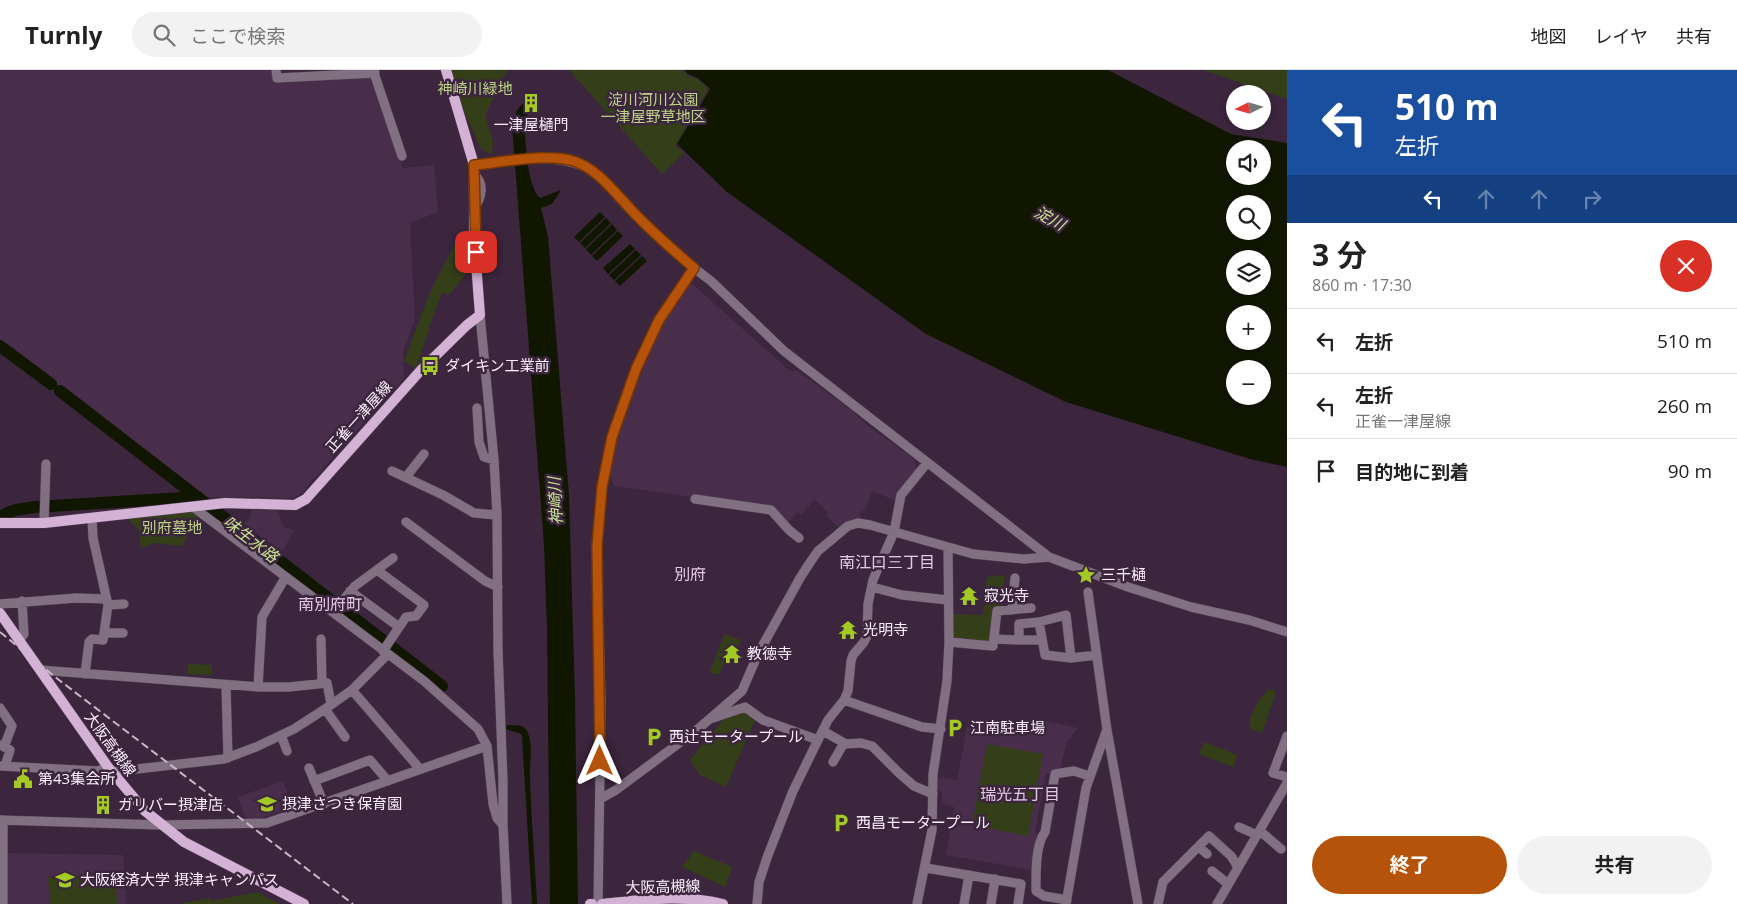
<!DOCTYPE html>
<html lang="ja">
<head>
<meta charset="utf-8">
<style>
	:root { --surface:#fff; --page:#f2f2f2; --text:#222; --muted:#767676; --line:#e0e0e0; --accent:#b45309 }
	body { margin:0; font-family:"Open Sans","Noto Sans JP",sans-serif; background:var(--page); color:var(--text); height:100vh; display:flex; flex-direction:column; font-size:19px; white-space:nowrap }
	* { box-sizing:border-box; margin:0 }
	p { font-size:16px; color:var(--muted) }
	.icon { flex:none; width:28px; height:28px; fill:none; stroke:currentColor; stroke-width:2; stroke-linecap:round; stroke-linejoin:round }
	.map { position:relative; flex:1; overflow:hidden }
	.details { display:flex; flex-direction:column; background:var(--surface); width:450px }
	.details>* { flex:none }
	.hud { background:#1a4fa0; color:#fff; overflow:hidden }
	.needle { width:32px; rotate:265deg }
	.tools { position:absolute; left:1226px; top:15px; display:grid; gap:10px }
	.tools a { display:grid; place-items:center; width:45px; height:45px; border-radius:50%; background:var(--surface); box-shadow:0 2px 8px #0003; font-size:25px }
	.pin { position:absolute; display:grid; place-items:center; width:42px; height:42px; color:#fff; margin:-21px; border-radius:10px; box-shadow:0 2px 8px #0006 }
	.me { position:absolute; width:55px; margin:-28px; rotate:0deg; stroke-linejoin:round; filter:drop-shadow(0 0 4px #0008) }
	.turn { display:flex; align-items:center; gap:18px; height:105px; padding:0 25px; font-size:22px }
	.turn .icon { width:65px; height:65px; stroke-width:2.5 }
	.turn b { display:block; font-size:35px; line-height:42px }
	.lanes { display:flex; align-items:center; height:48px; padding:0 25px; background:#0003; justify-content:center; gap:25px; direction:ltr }
	.lanes .off { opacity:.35 }
	.round { display:grid; place-items:center; flex:none; width:52px; height:52px; border-radius:26px; background:var(--page) }
	.summary { display:flex; align-items:center; justify-content:space-between; height:85px; padding:0 25px }
	h1 { font-size:30px; font-weight:700; line-height:38px }
	.button { display:flex; gap:10px; margin-top:auto; padding:10px 25px }
	.button a { flex:1; height:58px; border-radius:30px; background:var(--accent); color:#fff; font-size:20px; font-weight:700; line-height:58px; text-align:center }
	.button a+a { background:var(--page); color:var(--text) }
	ul { padding:0; list-style:none }
	li { display:flex; align-items:center; gap:15px; height:65px; padding:0 25px; border-top:1px solid var(--line) }
	li div { flex:1 }
	li b { display:block; font-size:19px }
	li em { font-style:normal }
	header { display:flex; align-items:center; gap:30px; box-sizing:border-box; height:70px; padding:0 25px; background:var(--surface); border-bottom:1px solid var(--line) }
	header strong { font-size:24px }
	nav { display:flex; gap:28px; margin-inline-start:auto; font-size:18px }
	.search { width:350px; height:45px; background:var(--page); display:flex; align-items:center; gap:12px; box-sizing:border-box; padding:0 18px; border-radius:28px; color:var(--muted); font-size:19px }
	main { display:flex; flex:1; min-height:0 }
	.map>svg:first-child { display:block }
	.built { fill:#482e4a }
	.green { fill:#343f19 }
	.water { fill:#101600; fill-rule:evenodd }
	.lines { fill:none; stroke-linecap:round; stroke-linejoin:round }
	.river { stroke:#101600; stroke-width:12 }
	.minor-casing { stroke:#564258; stroke-width:10 }
	.major-casing { stroke:#564258; stroke-width:11 }
	.minor { stroke:#817082; stroke-width:9 }
	.major { stroke:#d4b2d6; stroke-width:10 }
	.rail { stroke:#c7b7c8; stroke-width:2; stroke-dasharray:8 4; stroke-linecap:butt }
	.route-casing { stroke:#753606; stroke-width:12 }
	.route { stroke:#b45309; stroke-width:9 }
	.labels { text-anchor:middle; stroke-width:5; stroke-linejoin:round; paint-order:stroke }
	.park-label { font-size:15px; fill:#bdd486; stroke:#3b263d }
	.poi-label { font-size:15px; fill:#fceefd; stroke:#3b263d; text-anchor:start }
	.street-label { font-size:15px; fill:#fceefd; stroke:#3b263d }
	.water-label { font-size:16px; font-style:italic; fill:#c9e193; stroke:#3b263d }
	.neighbourhood-label { font-size:16px; fill:#e4c9e6; stroke:#3b263d }
</style>
</head>
<body>
<header>
<strong>Turnly</strong>
<div class="search"><svg class="icon" aria-label="search" viewBox="0 0 24 24"><circle cx="10" cy="10" r="6"/><path d="M15 15l6 6"/></svg>ここで検索</div>
<nav><a>地図</a><a>レイヤ</a><a>共有</a></nav>
</header>
<main>
<div class="map">
<svg width="1287" height="834" viewBox="0 0 1287 834">
	<rect width="100%" height="100%" fill="#3b263d"/>
	<path class="built" d="M0,0H273L274,12L368,6L372,10L403,98L434,95L438,142L410,153L415,249L403,282L404,308L302,422L296,427L290,428L203,427L0,270Z
		M690,212L789,300L797,301L851,340L868,356L914,389L917,400L896,431L872,421L865,440L860,442L861,451L840,459L827,446L828,442L815,430L801,445L797,442L787,454L772,438L614,416L610,404L614,371L646,287L661,254Z
		M252,437L276,438L284,457L294,460L282,482L244,454L250,448Z
		M969,648L1032,661L1041,650L1078,658L1066,674L1060,701L1046,704L1035,763L1038,764L1033,800L946,785L954,737L942,734V722L937,720V710L941,707L957,710Z
		M283,711L292,737L253,751L245,746L238,727Z
		M6,783L123,785L126,834H6Z"/>
	<path class="green" d="M450,0H507L485,45L493,71L492,85L481,79L456,23Z
		M569,0H683L688,6L698,9L708,19L675,76L684,83L662,104Z
		M1203,0H1287V29Z
		M464,173L460,188L467,190L466,204L449,225L442,223L435,240L417,296L415,298L404,291L431,220L455,174Z
		M193,440L198,444L182,476L154,473L141,478L139,460L128,449L130,447Z
		M1005,505L1001,537L990,573L953,570L952,544L983,545L987,507Z
		M724,564L741,570L739,576L731,574L719,605L710,602Z
		M188,594L212,595L211,605L188,604Z
		M1269,619L1276,622L1262,663L1251,659C1246,646 1261,628 1269,619Z
		M743,641L755,650L726,717L700,705L690,690L723,650Z
		M1204,672L1237,685L1233,697L1199,684Z
		M987,674L1043,684L1028,766L972,755Z
		M694,781L732,797L725,817L682,797Z
		M116,804L117,834H50L48,807Z
		M257,822L280,834H178L209,828L211,831Z"/>
	<path class="water" d="M684,0H1108L1231,64L1287,73V397L1250,389L1066,332L926,264L727,122L677,74L710,19L698,8L688,4ZM1235,79H1262V106H1235ZM1235,134H1262V161H1235ZM1235,189H1262V216H1235ZM1235,244H1262V271H1235ZM1235,299H1262V326H1235Z
		M526,30L533,37L524,50C525,68 527,117 540,128L561,120L552,134L541,138L548,167L569,425L575,628L578,834H550L547,560L544,475L512,55L517,40Z
		M600,142L605,147L579,172L574,167Z
		M606,148L611,153L585,178L580,173Z
		M612,154L617,160L591,185L586,179Z
		M618,161L623,166L597,191L592,186Z
		M630,174L635,179L608,204L603,198Z
		M636,180L641,185L614,210L609,205Z
		M642,186L647,191L620,216L615,211Z
		M507,655C515,656 523,653 527,661C534,674 529,693 530,707C531,749 535,792 537,834H532L522,666L521,664L506,659Z"/>
	<g class="lines">
		<path class="river" d="M0,276L51,314
			M60,321L442,616
			M0,448C10,439 22,439 35,437L198,427"/>
		<g class="minor-casing">
			<path id="minor" d="M276,0L277,8L375,3
				M373,0L402,86
				M474,95C515,91 561,79 597,104L658,166L694,198L711,211L784,281L1049,487L1128,517L1191,537L1249,550L1287,562
				M474,138C482,127 485,114 474,104
				M480,245L494,390L497,445L498,581L503,711V755L507,834
				M477,338L479,372L484,387L494,390
				M392,401L443,425L474,443L497,445
				M406,407L424,384
				M695,429L771,440L789,460L799,468
				M193,437L424,611L478,659L487,676L493,734L497,748L503,755
				M406,452L485,511L498,517
				M44,453L46,394
				M377,500L424,535L416,546L406,547L383,581
				M872,517L902,525L948,530
				M350,521L399,557
				M1088,522L1107,660L1138,834
				M0,534L76,528L106,529
				M108,535L124,534
				M1012,540L1015,508
				M333,542L355,516L393,488
				M1039,552L1045,585L1071,588L1097,585
				M104,563H123
				M321,569L322,613
				M994,569L1019,570
				M19,570L24,564L22,531
				M1042,570H1019V554L1039,552L1066,545L1071,588
				M949,572L993,576L997,541L1031,538
				M40,600L258,617L262,547L285,508
				M85,604L89,572L92,569L103,570L108,535L93,468L92,448
				M226,616L228,688
				M258,617H289L327,613L331,634
				M352,620L420,699
				M844,630L922,657L941,659
				M0,638L12,656L4,677
				M325,639L345,667
				M713,648L745,637L763,650L818,670
				M823,661L846,674L861,673L872,676L899,703L914,716L933,724
				M281,665L287,681
				M1287,666L1273,703L1287,707
				M1,675L10,680L5,696
				M833,692L844,673
				M0,696L98,701L108,697
				M309,698L324,734
				M111,702L224,689L256,677L294,659L325,639L352,620L388,584
				M314,711L370,690L388,711
				M600,729L616,720L698,659L742,621L758,584L800,508L811,491L818,481L848,456L858,453L870,455L973,484L1024,489L1049,487
				M0,750L160,755L267,753L487,676
				M3,750V834
				M1239,757L1257,765
				M1260,761L1281,779
				M1199,777L1207,784
				M926,798L1021,814L1018,834
				M1212,801L1228,814
				M1067,830L1044,826L1036,821C1036,805 1035,775 1045,762L1055,704L1074,701L1089,706
				M598,834L601,634L597,476L602,417L612,367L636,299L659,250L694,198
				M757,834L759,812L768,785L793,721L818,670L828,650L844,630L848,621L851,591L853,585L864,572L867,566L868,534L873,510L894,462L901,425L927,393
				M917,834L932,760L933,704L947,611L949,572L948,477
				M964,834L969,805
				M991,834L995,809
				M1066,834L1086,718L1106,662
				M1158,834L1163,812L1209,766L1231,786L1238,797
				M1217,834L1287,713"/>
		</g>
		<g class="major-casing">
			<path id="major" d="M0,453H44L225,433L295,435L306,429L421,300L467,255L480,245L474,166V95L446,0
				M0,543L108,697L145,741L184,772L304,834
				M590,834H592
				M602,834C643,830 683,824 723,834"/>
		</g>
		<use href="#minor" class="minor"/>
		<use href="#major" class="major"/>
		<path class="rail" d="M0,562L59,610L353,834"/>
	</g>
	<g class="lines">
		<g class="route-casing">
			<path id="route" d="M476,182L474,95C504,92 539,84 570,90C598,97 617,126 637,146C655,164 674,181 694,198L659,250L636,299L612,367L602,417L597,476L600,691"/>
		</g>
		<use href="#route" class="route"/>
	</g>
	<defs>
		<g id="building-bare" transform="scale(1.5)"><path d="M-4-6H4V6H1V3H-1V6H-4ZM-2.5-4.3h1.7v1.8h-1.7ZM.8-4.3h1.7v1.8H.8ZM-2.5-1h1.7V.8h-1.7ZM.8-1h1.7V.8H.8Z" fill="#a4c824" stroke="#3b263d" stroke-width="2.5" paint-order="stroke"/></g>
		<g id="bus-bare" transform="scale(1.5)"><path d="M-5-6H5V4H4V6H2V4H-2V6H-4V4H-5ZM-3.5-4V0h7V-4ZM-3.5 1.2v1.5H-2V1.2ZM2 1.2v1.5H3.5V1.2Z" fill="#a4c824" stroke="#3b263d" stroke-width="2.5" paint-order="stroke"/></g>
		<g id="sight-bare" transform="scale(1.5)"><path d="M0-6L1.8-2.2L6-1.7L2.9 1.2L3.7 5.4L0 3.3L-3.7 5.4L-2.9 1.2L-6-1.7L-1.8-2.2Z" fill="#a4c824" stroke="#3b263d" stroke-width="2.5" paint-order="stroke"/></g>
		<g id="temple-bare" transform="scale(1.5)"><path d="M0-6L5-2H3V0L6.5 2.5H4V6H1.5V3h-3V6H-4V2.5H-6.5L-3 0V-2H-5Z" fill="#a4c824" stroke="#3b263d" stroke-width="2.5" paint-order="stroke"/></g>
		<g id="parking-bare" transform="scale(1.5)"><path d="M-3.5-5.5H1a3.5 3.5 0 0 1 0 7H-1V5.5H-3.5ZM-1-3.4V-.6H.8a1.4 1.4 0 0 0 0-2.8Z" fill="#a4c824" stroke="#3b263d" stroke-width="2.5" paint-order="stroke"/></g>
		<g id="civic-bare" transform="scale(1.5)"><path d="M-.6-6.5H3V-4.5H.6V-3L4-1V1h2V6H-6V1h2V-1L-.6-3ZM-1.2 2.5V6h2.4V2.5Z" fill="#a4c824" stroke="#3b263d" stroke-width="2.5" paint-order="stroke"/></g>
		<g id="school-bare" transform="scale(1.5)"><path d="M0-5L7-2L0 1L-7-2ZM-4 1L0 2.5L4 1V4Q0 6-4 4Z" fill="#a4c824" stroke="#3b263d" stroke-width="2.5" paint-order="stroke"/></g>
		<g id="university-bare" transform="scale(1.5)"><path d="M0-5L7-2L0 1L-7-2ZM-4 1L0 2.5L4 1V4Q0 6-4 4Z" fill="#a4c824" stroke="#3b263d" stroke-width="2.5" paint-order="stroke"/></g>
	</defs>
	<g fill-rule="evenodd">
		<use href="#building-bare" x="531" y="33"/>
		<use href="#bus-bare" x="430" y="296"/>
		<use href="#sight-bare" x="1086" y="505"/>
		<use href="#temple-bare" x="969" y="526"/>
		<use href="#temple-bare" x="848" y="560"/>
		<use href="#temple-bare" x="732" y="584"/>
		<use href="#parking-bare" x="955" y="658"/>
		<use href="#parking-bare" x="654" y="667"/>
		<use href="#civic-bare" x="23" y="709"/>
		<use href="#school-bare" x="267" y="734"/>
		<use href="#building-bare" x="103" y="735"/>
		<use href="#parking-bare" x="841" y="753"/>
		<use href="#university-bare" x="65" y="810"/>
	</g>
	<g class="labels">
		<g class="park-label">
			<text x="475" y="24">神崎川緑地</text>
			<text x="653" y="35">淀川河川公園<tspan x="653" dy="17">一津屋野草地区</tspan></text>
			<text x="172" y="463">別府墓地</text>
		</g>
		<g class="poi-label">
			<text x="531" y="60" text-anchor="middle">一津屋樋門</text>
			<text x="445" y="301">ダイキン工業前</text>
			<text x="1101" y="510">三千樋</text>
			<text x="984" y="531">寂光寺</text>
			<text x="863" y="565">光明寺</text>
			<text x="747" y="589">教徳寺</text>
			<text x="970" y="663">江南駐車場</text>
			<text x="669" y="672">西辻モータープール</text>
			<text x="38" y="714">第43集会所</text>
			<text x="282" y="739">摂津さつき保育園</text>
			<text x="118" y="740">ガリバー摂津店</text>
			<text x="856" y="758">西昌モータープール</text>
			<text x="80" y="815">大阪経済大学 摂津キャンパス</text>
		</g>
		<g class="street-label">
			<text transform="translate(359 347) rotate(-48)" y="5">正雀一津屋線</text>
			<text transform="translate(110 674) rotate(54)" y="5">大阪高槻線</text>
			<text transform="translate(663 817) rotate(-1)" y="5">大阪高槻線</text>
		</g>
		<g class="water-label">
			<text transform="translate(1050 148) rotate(29)" y="6">淀川</text>
			<text transform="translate(555 431) rotate(-93)" y="6">神崎川</text>
			<text transform="translate(251 469) rotate(38)" y="6">味生水路</text>
		</g>
		<g class="neighbourhood-label">
			<text x="887" y="498">南江口三丁目</text>
			<text x="690" y="510">別府</text>
			<text x="330" y="540">南別府町</text>
			<text x="1020" y="730">瑞光五丁目</text>
		</g>
	</g>
</svg>
<div class="tools">
<a><svg class="needle" viewBox="-14 -14 28 28"><path d="M0-13l5 13h-10z" fill="#e53935"/><path d="M0 13l5-13h-10z" fill="#767676"/></svg></a>
<a><svg class="icon" aria-label="sound" viewBox="0 0 24 24"><path d="M4 9h4l5-4v14l-5-4H4zM17 9q2 3 0 6"/></svg></a>
<a><svg class="icon" aria-label="search" viewBox="0 0 24 24"><circle cx="10" cy="10" r="6"/><path d="M15 15l6 6"/></svg></a>
<a><svg class="icon" aria-label="layers" viewBox="0 0 24 24"><path d="M12 4l9 5-9 5-9-5zM3 14l9 5 9-5"/></svg></a>
<a>+</a>
<a>−</a>
</div>
<div class="pin" style="left:476px;top:182px;background:#d93025"><svg class="icon" aria-label="arrive" viewBox="0 0 24 24"><path d="M6 21V4h12l-3 4 3 4H6"/></svg></div>
<svg class="me" style="left:600px;top:691px" viewBox="-20 -20 40 40"><path d="M0-17L14 15 0 8-14 15z" fill="#b45309" stroke="#fff" stroke-width="4"/></svg>
</div>
<section class="details">
<div class="hud">
<div class="turn"><svg class="icon" aria-label="left" viewBox="0 0 24 24"><path d="M17 20v-9H6M10 6l-5 5 5 5"/></svg><div><b>510 m</b>左折</div></div>
<div class="lanes"><svg class="icon" aria-label="left" viewBox="0 0 24 24"><path d="M17 20v-9H6M10 6l-5 5 5 5"/></svg><svg class="icon off" aria-label="ahead" viewBox="0 0 24 24"><path d="M12 20V5M6 11l6-6 6 6"/></svg><svg class="icon off" aria-label="ahead" viewBox="0 0 24 24"><path d="M12 20V5M6 11l6-6 6 6"/></svg><svg class="icon off" aria-label="right" viewBox="0 0 24 24"><path d="M7 20v-9h11M14 6l5 5-5 5"/></svg></div>
</div>
<div class="summary"><div><h1>3 分</h1><p>860 m · 17:30</p></div><a class="round" style="background:#d93025;color:#fff"><svg class="icon" aria-label="close" viewBox="0 0 24 24"><path d="M6 6l12 12M18 6L6 18"/></svg></a></div>
<ul>
<li><svg class="icon" aria-label="left" viewBox="0 0 24 24"><path d="M17 20v-9H6M10 6l-5 5 5 5"/></svg><div><b>左折</b></div><em>510 m</em></li>
<li><svg class="icon" aria-label="left" viewBox="0 0 24 24"><path d="M17 20v-9H6M10 6l-5 5 5 5"/></svg><div><b>左折</b><p>正雀一津屋線</p></div><em>260 m</em></li>
<li><svg class="icon" aria-label="arrive" viewBox="0 0 24 24"><path d="M6 21V4h12l-3 4 3 4H6"/></svg><div><b>目的地に到着</b></div><em>90 m</em></li>
</ul>
<div class="button"><a>終了</a><a>共有</a></div>
</section>
</main>
</body>
</html>
